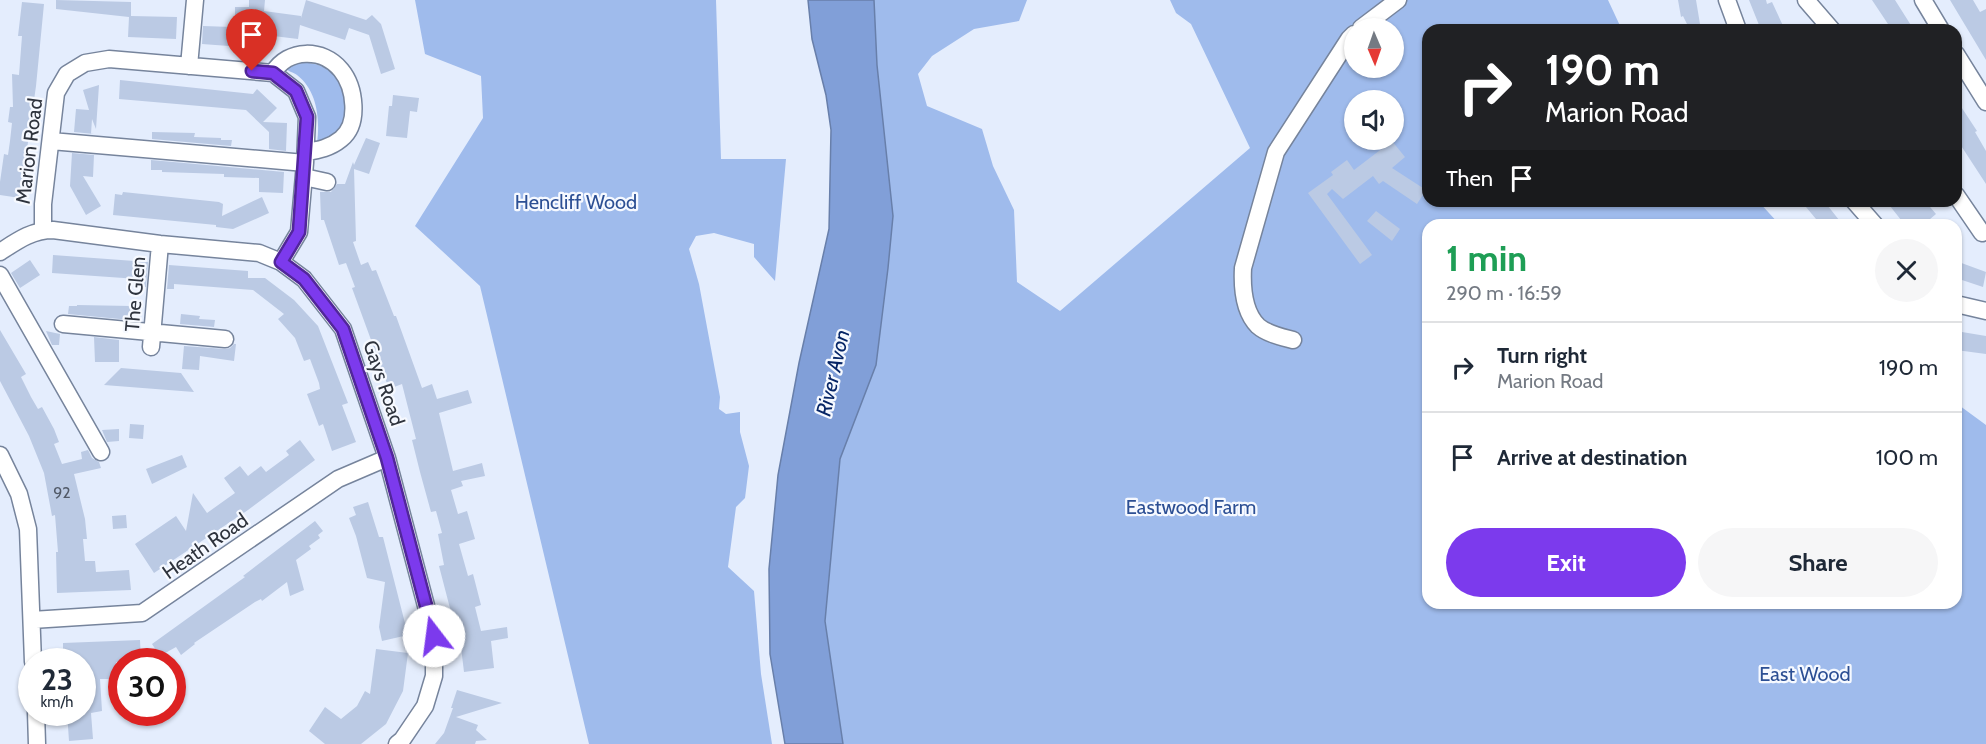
<!DOCTYPE html>
<html lang="en">
<head>
<meta charset="utf-8">
<style>
	:root { --surface:#fff; --page:#f6f6f7; --text:#1f2937; --muted:#747a83; --line:#e0e1e3; --accent:#7c3aed }
	body { margin:0; font-family:Cabin,sans-serif; background:var(--page); color:var(--text); height:100vh; display:flex; flex-direction:column; font-size:22px; white-space:nowrap }
	* { box-sizing:border-box; margin:0 }
	p { font-size:20px; color:var(--muted) }
	.icon { flex:none; width:33px; height:33px; fill:none; stroke:currentColor; stroke-width:2; stroke-linecap:round; stroke-linejoin:round }
	.map { position:relative; flex:1; overflow:hidden }
	.sheet { position:absolute; left:1422px; top:219px; width:540px; height:390px; display:flex; flex-direction:column; background:var(--surface); border-radius:18px; box-shadow:0 2px 4px #0004 }
	.sheet>* { flex:none }
	.hud { position:absolute; left:1422px; top:24px; width:540px; height:183px; border-radius:18px; box-shadow:0 2px 4px #0004; background:#202124; color:#fff; overflow:hidden }
	.needle { width:39px; rotate:178deg }
	.fabs { position:absolute; left:1344px; top:18px; display:grid; gap:12px }
	.fabs a { display:grid; place-items:center; width:60px; height:60px; border-radius:50%; background:var(--surface); box-shadow:0 2px 4px #0004; font-size:30px }
	.speed { position:absolute; left:18px; top:648px; display:flex; gap:12px; font-size:30px; font-weight:700; text-align:center }
	.speed>* { display:grid; place-content:center; width:78px; height:78px; border-radius:50%; background:var(--surface); box-shadow:0 2px 4px #0004; line-height:1 }
	.speed small { font-size:15px; font-weight:400 }
	.speed .limit { border:9px solid #d22; background:#fff; color:#111 }
	.pin { position:absolute; display:grid; place-items:center; width:51px; height:51px; color:#fff; margin:-62px -26px; border-radius:50% 50% 50% 0; rotate:-45deg; box-shadow:0 0 6px #0007 }
	.pin .icon { rotate:45deg }
	.me { position:absolute; width:66px; margin:-33px; rotate:345deg; stroke-linejoin:round; filter:drop-shadow(0 0 4px #0008) }
	.turn { display:flex; align-items:center; gap:21px; height:126px; padding:0 24px; font-size:27px }
	.turn .icon { width:78px; height:78px; stroke-width:2.5 }
	.turn b { display:block; font-size:42px; line-height:51px }
	.then { display:flex; align-items:center; height:57px; padding:0 24px; background:#0003; gap:12px; font-size:22px }
	.round { display:grid; place-items:center; flex:none; width:63px; height:63px; border-radius:32px; background:var(--page) }
	.overview { display:flex; align-items:center; justify-content:space-between; height:102px; padding:0 24px }
	h1 { font-size:36px; font-weight:700; line-height:45px; color:#1e9e55 }
	.action { display:flex; gap:12px; margin-top:auto; padding:12px 24px }
	.action a { flex:1; height:69px; border-radius:36px; background:var(--accent); color:#fff; font-size:24px; font-weight:700; line-height:69px; text-align:center }
	.action a+a { background:var(--page); color:var(--text) }
	ul { padding:0; list-style:none }
	li { display:flex; align-items:center; gap:18px; height:90px; padding:0 24px; border-top:2px solid var(--line) }
	li div { flex:1 }
	li b { display:block; font-size:22px }
	li em { font-style:normal }
	.map>svg:first-child { display:block }
	.green { fill:#9fbbec; fill-rule:evenodd }
	.water { fill:#819fd8; stroke:#687faa; stroke-width:1.5 }
	.building { fill:#bbcae4 }
	.lines { fill:none; stroke-linecap:round; stroke-linejoin:round }
	.minor-casing { stroke:#76849c; stroke-width:19 }
	.minor { stroke:#fff; stroke-width:16 }
	.route-casing { stroke:#51269a; stroke-width:15 }
	.route { stroke:#7c3aed; stroke-width:10 }
	.labels { text-anchor:middle; stroke-width:4.5; stroke-linejoin:round; paint-order:stroke }
	.number-label { font-size:16px; fill:#515967 }
	.street-label { font-size:20px; fill:#2e333d; stroke:#f6f9ff }
	.park-label { font-size:20px; fill:#2c4f94; stroke:#f6f9ff }
	.water-label { font-size:21px; font-style:italic; fill:#062566; stroke:#f6f9ff }
</style>
</head>
<body>
<div class="map">
<svg width="1986" height="744" viewBox="0 0 1986 744">
	<rect width="100%" height="100%" fill="#e4edfd"/>
	<path class="green" d="M415,0H716L721,159H786L775,281L754,257V244L714,233L696,236L689,249L699,284L720,397L719,409L726,414L740,412V432L749,466L745,498L736,507L728,567L754,591L761,674L772,744H589L480,286L415,226L483,118L481,76L425,54Z
		M866,0H1027L1019,21L974,29L932,56L918,74L927,106L982,129L993,166L1014,210L1017,282L1060,311L1250,148L1191,24L1176,13L1170,0H1608L1622,30H1428V201H1758L1780,225H1428V603H1956V403L1986,425V744H843L825,621L840,459L876,365ZM1354,28H1394V68H1354ZM1354,100H1394V140H1354Z
		M296,62C317,62 340,69 346,92C347,96 349,101 348,106C347,115 342,125 339,134L317,143C320,121 318,91 297,75C293,72 289,72 285,68Z"/>
	<path class="water" d="M808,0H874L877,65L893,216L888,268L876,365L840,459L825,621L843,744H785L770,654L769,569L778,475L799,363L829,229L831,130L826,95L812,39Z"/>
	<path class="building" d="M56,0L131,2V16L177,17L176,39L128,37L129,17L56,9Z
		M249,0H265L264,11L301,16V18L306,0L366,20L372,15L381,24L395,69L381,74L369,35L349,28L345,40L300,25L298,39L257,34L256,48L202,44L203,26L232,27L233,24L235,25V7H249Z
		M1678,0H1696L1701,30H1690L1683,16L1681,17Z
		M1749,0H1766L1767,4L1772,2L1785,30H1761Z
		M1872,0H1895L1914,30H1892Z
		M1950,0H1973L1980,12L1986,9V60Z
		M22,2L44,4L36,86L20,198L0,195V182L4,154L8,155L10,141L12,123L8,122L10,107H13L12,74L19,75L22,36H18Z
		M120,80L253,94L257,89L277,108L263,122L287,123L286,151L269,149V132L246,110L119,99Z
		M99,85L96,129L92,119L91,134H94L74,132L76,109L89,110L83,90Z
		M393,95L419,98L417,112L410,111L407,138L386,136L389,106H392Z
		M1956,99L1977,131L1975,132L1986,151V184L1956,138Z
		M152,132L195,133L194,137L221,138V140H232L231,146L152,139Z
		M366,138L380,143L369,174L354,169L356,241L353,242L361,265L368,262L372,271L376,270L394,316H396L422,388L432,384L437,399L468,390L472,403L439,413L453,471L482,463L485,476L461,481L463,486L451,490L458,514L467,511L475,539L459,544L468,576L473,574L481,605L475,607L481,631L507,627L508,638L491,641L494,668L464,672L460,639H458L439,566L444,565L438,534L442,533L436,511L431,512L420,472L412,440L416,439L402,384L389,389L352,288L355,287L346,263L339,265L324,220H321L320,192H331L337,184H345L353,162L354,165Z
		M1392,141L1405,157L1392,168L1426,190L1417,204L1383,181L1379,184L1373,176L1343,199L1332,189L1327,194L1372,255L1360,264L1308,193L1333,175L1331,172L1347,160L1354,170Z
		M72,153L94,155L93,177L83,176L101,206L86,215L70,186Z
		M151,160L284,172L283,193L259,192V178L224,177V174L162,172V170H151Z
		M123,192L219,202L223,204L222,216L262,197L269,213L233,229L216,227V225L113,215L115,194L122,195Z
		M1801,201H1824L1843,225H1821Z
		M1886,201H1925L1936,214L1923,225H1905Z
		M1376,211L1400,229L1392,241L1367,221Z
		M53,255L148,262L146,287L137,286L138,279L52,273Z
		M30,260L40,275L20,288L11,273Z
		M1956,261L1986,272L1983,287L1956,278Z
		M169,265L248,271V278H265L294,300L318,326L348,403L342,405L356,442L332,451L323,424L319,426L307,394L320,389L319,383L310,359L304,361L295,338L278,319L284,314L253,290L174,284V289H167Z
		M77,305L131,306L130,320L68,314L69,306H77Z
		M181,314L200,316L199,319L215,320L214,327L180,324Z
		M0,330L26,374L21,377L31,397L38,409L42,407L54,429L59,442L54,444L62,464L82,459L81,452L88,450L92,458L99,462L101,468L74,474L85,519L87,539H83L85,561H95L96,572L129,570L131,590L57,593L56,552H58L55,515L52,516L44,473L29,436L0,381Z
		M46,331L60,334L59,345H52Z
		M1956,331L1986,336V354L1956,350Z
		M94,337L119,340V362H95Z
		M234,344H236L234,361L200,356L199,370L182,369L184,346L225,349L230,348Z
		M121,368L181,373L194,392L104,385Z
		M130,424L144,425L143,439L129,438Z
		M119,429V441L107,442L102,430Z
		M300,440L315,460L248,510L154,573L135,544L176,516L186,531L193,493L207,513L235,493L224,478L240,466L248,476L261,466L266,472L289,455L286,451Z
		M182,455L187,467L152,484L146,469Z
		M368,502L379,537H383L408,635L382,641L379,627L385,582L367,578L356,536L349,518L356,515L353,507Z
		M126,515L127,528L113,529L112,516Z
		M315,521L323,531L318,535L320,538L309,546L311,549L296,560L304,590L290,596L287,582L262,601L261,599L255,602L194,643L195,644L181,655L176,647L160,656L152,644L245,577L243,576Z
		M140,640L141,661L116,662V679H100L102,711L91,713L93,739L69,741L67,712H82V662H63V643Z
		M376,649L408,653L403,691L386,724L361,744H325L309,731L325,707L341,719L357,706L365,691L370,694Z
		M457,690L502,703L456,717L478,725L476,730L487,740L476,741L475,744H435L444,733L453,708H451Z"/>
	<g class="lines">
		<g class="minor-casing">
			<path id="minor" d="M1727,0L1738,30
				M1806,0L1832,30
				M1923,0L1941,30
				M1361,28L1398,0
				M1956,54L1986,102
				M189,66L195,0
				M273,73C288,48 323,48 341,70C355,87 360,124 341,139C330,148 319,150 306,152
				M51,141L305,163
				M304,177L327,182
				M1956,195L1982,233
				M1854,201L1875,225
				M43,230V204L56,93L67,74L85,63L109,59L273,73L296,91L307,117L305,163L299,232L281,262
				M0,252C17,241 32,230 53,230L160,244L259,253L281,262L304,279L343,329L387,458L434,636V676L425,706L402,740L397,744
				M0,275L101,452
				M1956,304L1986,311
				M63,324L225,339
				M1293,340C1282,337 1267,334 1258,326C1243,311 1242,287 1243,268L1276,152L1349,39L1354,34
				M151,347L160,244
				M0,455L19,494L28,529L33,662
				M32,620L142,613L338,479L387,458
				M36,712L37,744"/>
		</g>
		<use href="#minor" class="minor"/>
	</g>
	<g class="lines">
		<g class="route-casing">
			<path id="route" d="M252,71L273,73L296,91L307,117L299,232L281,262L304,279L343,329L387,458L434,636"/>
		</g>
		<use href="#route" class="route"/>
	</g>
	<g class="labels">
		<g class="number-label">
			<text x="62" y="498">92</text>
		</g>
		<g class="street-label">
			<text transform="translate(29 151) rotate(-83)" y="7">Marion Road</text>
			<text transform="translate(135 294) rotate(-85)" y="7">The Glen</text>
			<text transform="translate(384 383) rotate(71)" y="7">Gays Road</text>
			<text transform="translate(205 546) rotate(-35)" y="7">Heath Road</text>
		</g>
		<g class="park-label">
			<text x="576" y="209">Hencliff Wood</text>
			<text x="1191" y="514">Eastwood Farm</text>
			<text x="1805" y="681">East Wood</text>
		</g>
		<g class="water-label">
			<text transform="translate(833 373) rotate(-77)" y="7">River Avon</text>
		</g>
	</g>
</svg>
<div class="fabs">
<a><svg class="needle" viewBox="-14 -14 28 28"><path d="M0-13l5 13h-10z" fill="#e53935"/><path d="M0 13l5-13h-10z" fill="#747a83"/></svg></a>
<a><svg class="icon" aria-label="sound" viewBox="0 0 24 24"><path d="M4 9h4l5-4v14l-5-4H4zM17 9q2 3 0 6"/></svg></a>
</div>
<div class="speed"><div>23<small>km/h</small></div><div class="limit">30</div></div>
<div class="pin" style="left:252px;top:71px;background:#d93025"><svg class="icon" aria-label="arrive" viewBox="0 0 24 24"><path d="M6 21V4h12l-3 4 3 4H6"/></svg></div>
<svg class="me" style="left:434px;top:636px" viewBox="-20 -20 40 40"><circle r="19" fill="#fff"/><path d="M0-13L10 11 0 6-10 11z" fill="#7c3aed"/></svg>
<div class="hud">
<div class="turn"><svg class="icon" aria-label="right" viewBox="0 0 24 24"><path d="M7 20v-9h11M14 6l5 5-5 5"/></svg><div><b>190 m</b>Marion Road</div></div>
<div class="then">Then<svg class="icon" aria-label="arrive" viewBox="0 0 24 24"><path d="M6 21V4h12l-3 4 3 4H6"/></svg></div>
</div>
<section class="sheet">
<div class="overview"><div><h1>1 min</h1><p>290 m · 16:59</p></div><a class="round"><svg class="icon" aria-label="close" viewBox="0 0 24 24"><path d="M6 6l12 12M18 6L6 18"/></svg></a></div>
<ul>
<li><svg class="icon" aria-label="right" viewBox="0 0 24 24"><path d="M7 20v-9h11M14 6l5 5-5 5"/></svg><div><b>Turn right</b><p>Marion Road</p></div><em>190 m</em></li>
<li><svg class="icon" aria-label="arrive" viewBox="0 0 24 24"><path d="M6 21V4h12l-3 4 3 4H6"/></svg><div><b>Arrive at destination</b></div><em>100 m</em></li>
</ul>
<div class="action"><a>Exit</a><a>Share</a></div>
</section>
</div>
</body>
</html>
